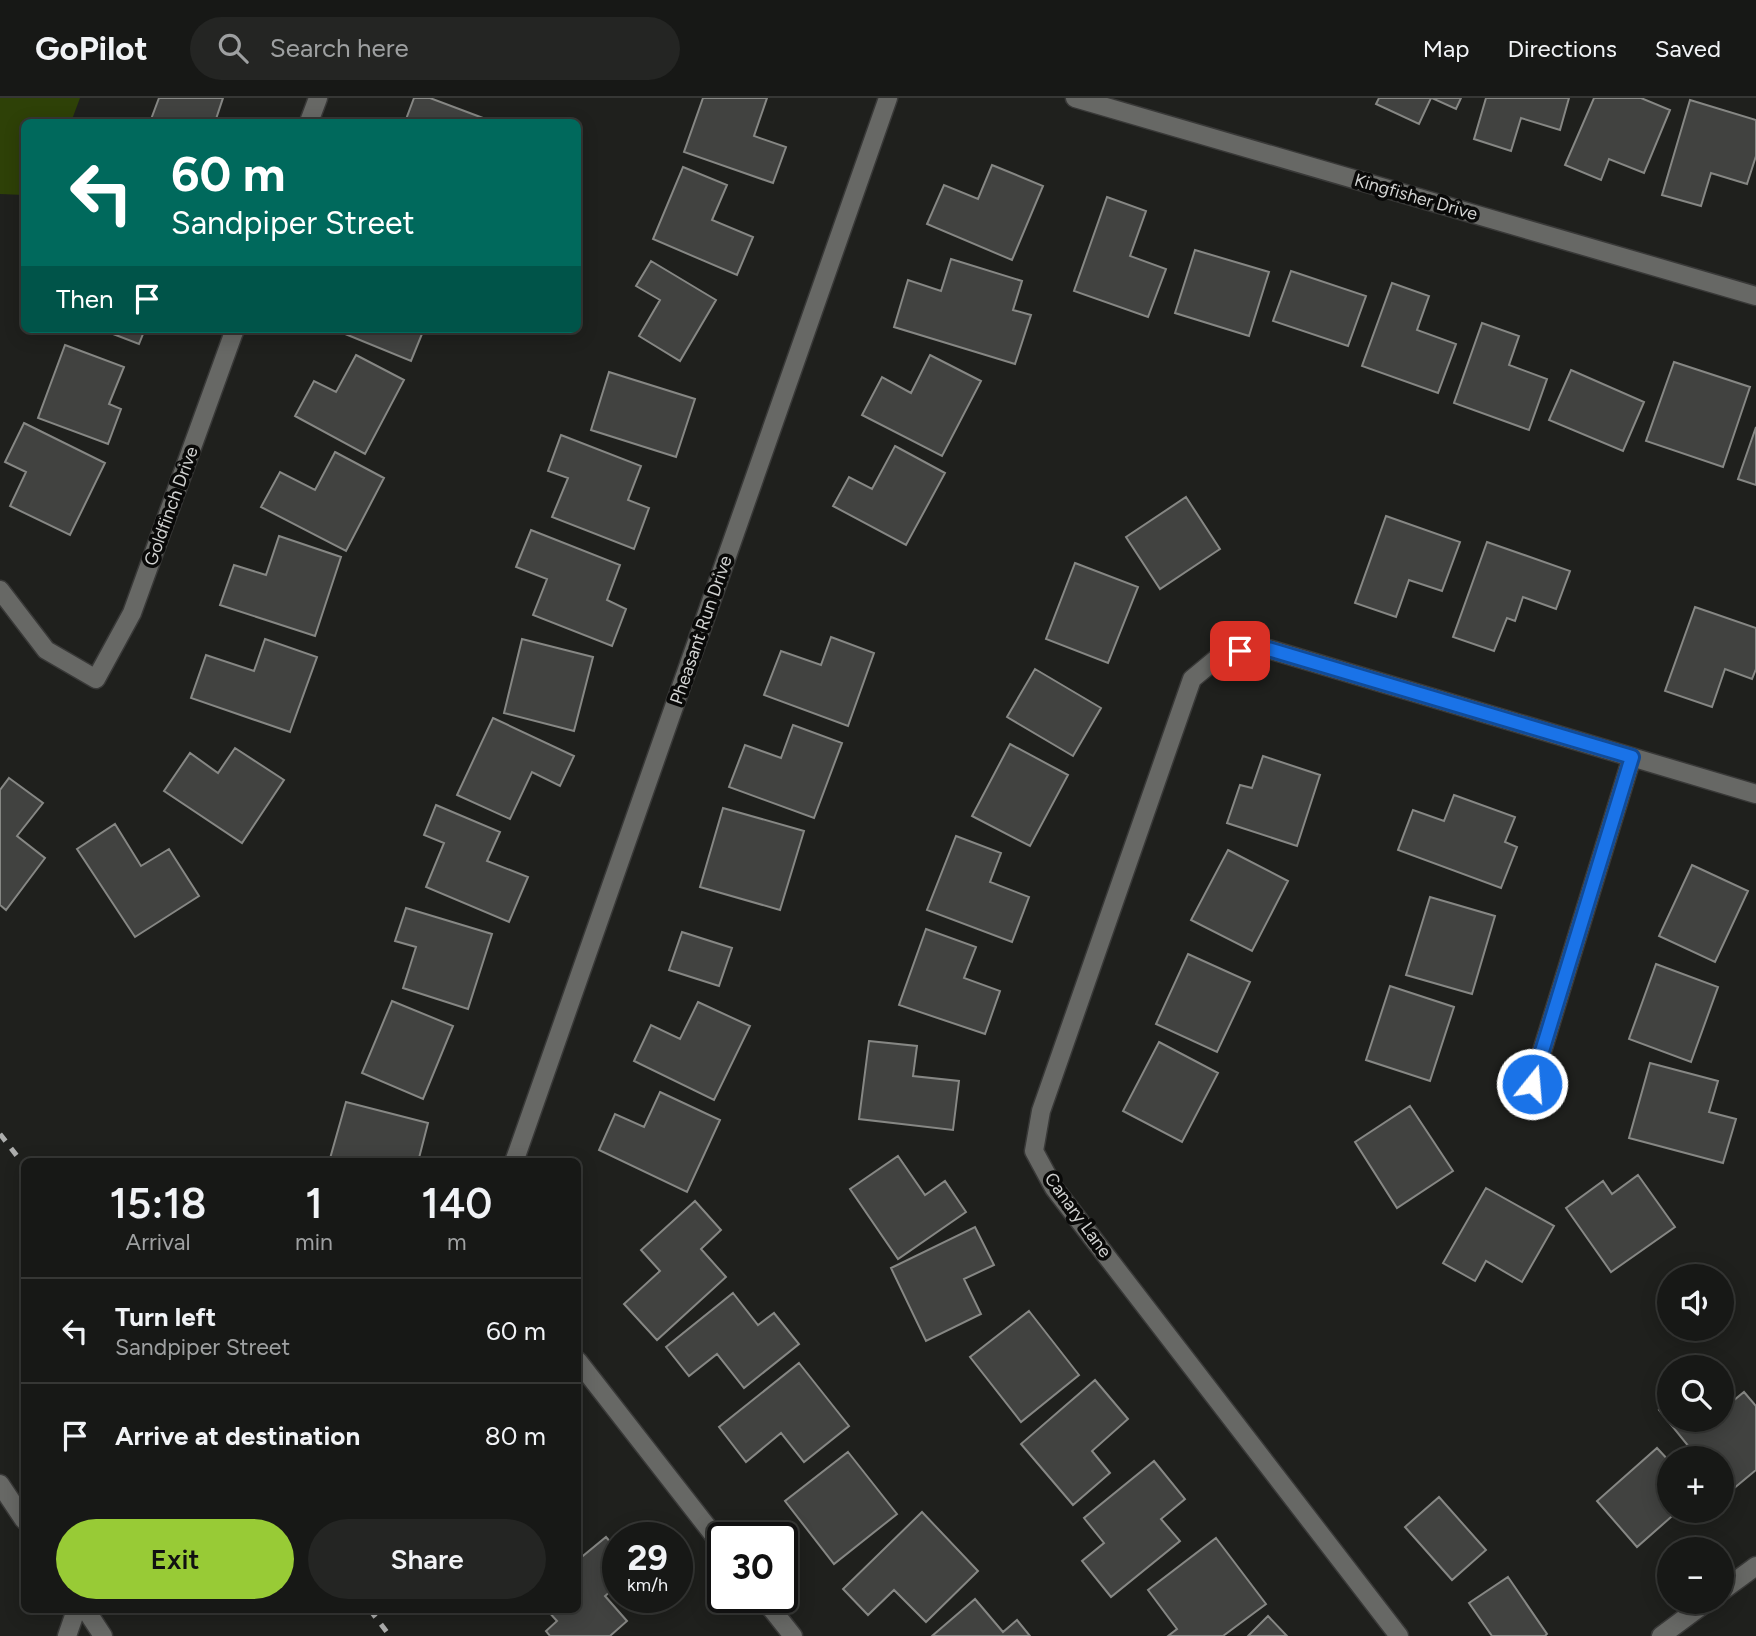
<!DOCTYPE html>
<html lang="en">
<head>
<meta charset="utf-8">
<style>
	:root { --surface:#171816; --page:#242523; --text:#f1f3f6; --muted:#9ea0a1; --line:#363735; --accent:#98cb36 }
	body { margin:0; font-family:Figtree,sans-serif; background:var(--page); color:var(--text); height:100vh; display:flex; flex-direction:column; font-size:26px; white-space:nowrap }
	* { box-sizing:border-box; margin:0 }
	p { font-size:23px; color:var(--muted) }
	.icon { flex:none; width:38px; height:38px; fill:none; stroke:currentColor; stroke-width:2; stroke-linecap:round; stroke-linejoin:round }
	.map { position:relative; flex:1; overflow:hidden }
	.sheet { position:absolute; left:21px; top:1060px; width:560px; height:455px; display:flex; flex-direction:column; background:var(--surface); border-radius:10px; box-shadow:0 4px 18px #0003,0 0 0 2px var(--line) }
	.sheet>* { flex:none }
	.guide { position:absolute; left:21px; top:21px; width:560px; height:214px; border-radius:10px; box-shadow:0 4px 18px #0003,0 0 0 2px var(--line); background:#00695c; color:#fff; overflow:hidden }
	.tools { position:absolute; left:1657px; top:1166px; display:grid; gap:14px }
	.tools a { display:grid; place-items:center; width:77px; height:77px; border-radius:50%; background:var(--surface); box-shadow:0 4px 18px #0003,0 0 0 2px var(--line); font-size:35px }
	.speed { position:absolute; left:602px; top:1424px; display:flex; gap:14px; font-size:35px; font-weight:700; text-align:center }
	.speed>* { display:grid; place-content:center; width:91px; height:91px; border-radius:50%; background:var(--surface); box-shadow:0 4px 18px #0003,0 0 0 2px var(--line); line-height:1 }
	.speed small { font-size:18px; font-weight:400 }
	.speed .limit { border:4px solid #111; border-radius:10px; background:#fff; color:#111 }
	.pin { position:absolute; display:grid; place-items:center; width:60px; height:60px; color:#fff; margin:-30px; border-radius:14px; box-shadow:0 4px 10px #0006 }
	.me { position:absolute; width:77px; margin:-38px; rotate:17deg; stroke-linejoin:round; filter:drop-shadow(0 0 5px #0008) }
	.turn { display:flex; align-items:center; gap:24px; height:147px; padding:0 35px; font-size:32px }
	.turn .icon { width:91px; height:91px; stroke-width:2.5 }
	.turn b { display:block; font-size:49px; line-height:60px }
	.then { display:flex; align-items:center; height:66px; padding:0 35px; background:#0003; gap:14px; font-size:26px }
	.eta { display:flex; justify-content:space-evenly; align-items:center; height:119px; text-align:center }
	.eta b { font-size:42px; font-weight:600; line-height:49px }
	.cta { display:flex; gap:14px; margin-top:auto; padding:14px 35px }
	.cta a { flex:1; height:80px; border-radius:42px; background:var(--accent); color:#111; font-size:28px; font-weight:600; line-height:80px; text-align:center }
	.cta a+a { background:var(--page); color:var(--text) }
	ul { padding:0; list-style:none }
	li { display:flex; align-items:center; gap:21px; height:105px; padding:0 35px; border-top:2px solid var(--line) }
	li div { flex:1 }
	li b { display:block; font-size:26px }
	li em { font-style:normal }
	header { display:flex; align-items:center; gap:42px; box-sizing:border-box; height:98px; padding:0 35px; background:var(--surface); border-bottom:2px solid var(--line) }
	header strong { font-size:33px }
	nav { display:flex; gap:38px; margin-inline-start:auto; font-size:24px }
	.search { width:490px; height:63px; background:var(--page); display:flex; align-items:center; gap:18px; box-sizing:border-box; padding:0 24px; border-radius:38px; color:var(--muted); font-size:26px }
	.map>svg:first-child { display:block }
	.green { fill:#2e4107 }
	.building { fill:#414240; stroke:#868784; stroke-width:2 }
	.lines { fill:none; stroke-linecap:round; stroke-linejoin:round }
	.minor-casing { stroke:#393938; stroke-width:21 }
	.minor { stroke:#676865; stroke-width:18 }
	.rail { stroke:#acadac; stroke-width:5; stroke-dasharray:9 9; stroke-linecap:butt }
	.route-casing { stroke:#114b97; stroke-width:18 }
	.route { stroke:#1a73e8; stroke-width:12 }
	.labels { text-anchor:middle; stroke-width:7; stroke-linejoin:round; paint-order:stroke }
	.street-label { font-size:18px; fill:#d1d2d1; stroke:#090908 }
</style>
</head>
<body>
<header>
<strong>GoPilot</strong>
<div class="search"><svg class="icon" aria-label="search" viewBox="0 0 24 24"><circle cx="10" cy="10" r="6"/><path d="M15 15l6 6"/></svg>Search here</div>
<nav><a>Map</a><a>Directions</a><a>Saved</a></nav>
</header>
<div class="map">
<svg width="1756" height="1538" viewBox="0 0 1756 1538">
	<rect width="100%" height="100%" fill="#1f201d"/>
	<path class="green" d="M0,0H80L71,24H24V97L0,96Z"/>
	<path class="building" d="M159,0H223L215,24H150Z
		M414,0H430L491,23L405,24Z
		M703,0H767L754,38L786,49L773,85L684,54Z
		M1379,0H1431L1419,26L1376,6Z
		M1432,0H1461L1456,11Z
		M1486,0H1569L1560,32L1521,20L1511,53L1474,41Z
		M1594,0H1641L1670,12L1644,75L1609,61L1601,82L1565,67Z
		M1690,2L1756,22V58L1747,86L1711,75L1701,108L1662,97Z
		M992,67L1043,88L1012,162L927,126L944,87L978,101Z
		M683,69L727,87L712,122L753,139L737,177L653,141Z
		M1107,99L1146,113L1130,158L1166,171L1148,219L1074,193Z
		M1195,152L1269,174L1249,238L1175,215Z
		M951,161L1022,183L1013,212L1031,217L1015,266L894,229L908,182L941,193Z
		M651,163L716,202L680,263L639,238L660,202L636,188Z
		M1291,173L1366,198L1348,248L1273,223Z
		M1392,185L1429,198L1417,232L1456,246L1438,295L1362,268Z
		M1482,225L1519,238L1509,267L1547,281L1529,332L1454,305Z
		M100,231H145L139,246Z
		M333,231H424L411,263Z
		M65,247L124,269L109,306L121,311L108,346L38,320Z
		M356,257L404,282L365,356L295,318L314,283L336,294Z
		M930,257L981,283L942,358L862,317L882,279L911,295Z
		M1674,264L1750,289L1723,369L1646,343Z
		M1571,272L1644,304L1623,353L1549,322Z
		M609,274L695,301L676,359L591,332Z
		M24,325L105,365L70,437L10,408L26,374L5,364Z
		M1756,329V387L1738,381Z
		M561,337L641,368L628,402L649,410L634,451L552,419L568,380L548,373Z
		M895,348L945,375L906,447L833,408L849,379L872,391Z
		M335,354L384,380L346,453L261,409L280,374L315,392Z
		M1186,399L1220,451L1160,491L1126,439Z
		M1386,418L1460,444L1442,493L1409,482L1396,519L1355,505Z
		M531,432L620,467L607,502L626,511L612,548L533,517L547,481L516,469Z
		M279,438L341,459L315,538L220,507L234,467L266,477Z
		M1487,444L1570,473L1556,511L1523,499L1515,523L1507,520L1494,553L1453,539Z
		M1075,465L1138,489L1108,565L1046,541Z
		M1695,509L1756,530V571L1752,581L1725,571L1712,609L1665,593Z
		M831,539L874,555L848,628L764,597L781,553L821,567Z
		M265,541L317,559L290,634L191,600L206,557L254,573Z
		M522,541L593,559L574,633L504,615Z
		M1035,571L1101,610L1073,658L1007,619Z
		M493,620L574,658L560,688L532,674L510,721L457,697Z
		M793,627L842,645L814,720L729,689L745,647L781,660Z
		M1010,646L1068,677L1030,748L972,718Z
		M235,650L284,682L242,745L164,693L190,655L218,675Z
		M1263,658L1320,677L1297,748L1227,725L1240,687L1252,690Z
		M9,680L43,705L17,738L45,760L6,812L0,807V692Z
		M1454,697L1515,719L1505,744L1517,749L1501,790L1398,752L1413,712L1444,723Z
		M436,707L500,734L487,763L528,779L509,824L426,789L444,745L424,737Z
		M723,710L804,733L780,812L700,789Z
		M115,726L141,768L169,751L199,798L135,839L77,751Z
		M956,738L1001,755L990,784L1029,799L1012,844L927,812Z
		M1228,752L1288,783L1252,853L1191,822Z
		M1692,767L1748,793L1715,864L1659,838Z
		M1430,799L1495,818L1472,896L1406,877Z
		M406,810L492,836L468,911L403,890L416,849L395,843Z
		M926,831L976,849L964,880L1000,893L985,936L899,907Z
		M682,834L732,850L719,888L669,872Z
		M1188,856L1250,884L1217,954L1156,926Z
		M1656,866L1718,889L1691,964L1629,941Z
		M1390,888L1454,909L1430,983L1366,962Z
		M392,903L453,928L423,1001L362,975Z
		M698,904L750,928L714,1002L634,963L651,927L680,941Z
		M869,943L917,948L913,978L959,983L953,1032L859,1021Z
		M1159,944L1218,975L1182,1044L1123,1013Z
		M1650,965L1718,983L1709,1014L1736,1021L1723,1065L1629,1040Z
		M660,994L720,1022L687,1094L599,1052L615,1016L644,1029Z
		M346,1004L428,1025L418,1064H329Z
		M1410,1008L1453,1073L1397,1110L1355,1044Z
		M898,1058L925,1097L945,1083L966,1114L898,1161L850,1091Z
		M1638,1077L1675,1129L1611,1174L1566,1110L1603,1083L1612,1096Z
		M1486,1090L1554,1128L1522,1184L1486,1163L1475,1183L1443,1165Z
		M695,1103L721,1132L701,1151L726,1179L657,1242L624,1206L660,1173L641,1152Z
		M975,1129L994,1167L964,1181L981,1216L926,1243L891,1170Z
		M733,1195L758,1227L774,1215L799,1246L744,1290L717,1256L689,1278L666,1249Z
		M1029,1213L1079,1277L1021,1324L970,1259Z
		M799,1265L849,1328L804,1364L781,1335L746,1364L719,1329Z
		M1095,1282L1128,1321L1092,1353L1110,1375L1073,1407L1021,1346Z
		M1744,1294L1756,1308V1372L1727,1396L1722,1389V1360H1698L1659,1312L1670,1303V1321H1722V1312Z
		M1657,1350L1670,1364V1412H1679L1637,1449L1597,1403Z
		M848,1354L897,1416L834,1466L785,1403Z
		M1154,1363L1185,1401L1161,1421L1180,1443L1111,1499L1082,1463L1104,1445L1084,1420Z
		M1439,1399L1486,1452L1452,1482L1405,1429Z
		M922,1414L978,1473L926,1524L894,1492L868,1517L843,1491Z
		M606,1439L618,1453V1487L605,1498L627,1523L610,1538H550L546,1533L557,1523L547,1512H578V1462Z
		M1216,1440L1266,1506L1223,1538H1168L1177,1531L1148,1492Z
		M1508,1479L1547,1536L1545,1538H1492L1469,1505Z
		M975,1501L1003,1534L1017,1522L1030,1538H932Z
		M1268,1518L1287,1538H1248Z"/>
	<g class="lines">
		<g class="minor-casing">
			<path id="minor" d="M1075,0L1756,198
				M309,24L318,0
				M0,492L46,552L96,581L132,515L235,231
				M1532,986L1632,659
				M514,1064L888,0
				M578,1263L723,1449
				M0,1386L24,1422
				M1722,1493L1756,1468
				M763,1500L793,1538
				M86,1512L103,1538
				M67,1538L76,1512
				M1399,1538L1054,1090L1034,1053L1041,1013L1192,581L1221,557L1258,548L1756,696
				M1661,1538L1708,1503"/>
		</g>
		<use href="#minor" class="minor"/>
		<path class="rail" d="M0,1036L24,1067
			M370,1512L390,1538"/>
	</g>
	<g class="lines">
		<g class="route-casing">
			<path id="route" d="M1240,553L1258,548L1632,659L1532,986"/>
		</g>
		<use href="#route" class="route"/>
	</g>
	<g class="labels">
		<g class="street-label">
			<text transform="translate(1416 99) rotate(16)" y="6">Kingfisher Drive</text>
			<text transform="translate(171 408) rotate(-70)" y="6">Goldfinch Drive</text>
			<text transform="translate(701 532) rotate(-71)" y="6">Pheasant Run Drive</text>
			<text transform="translate(1078 1117) rotate(54)" y="6">Canary Lane</text>
		</g>
	</g>
</svg>
<div class="tools">
<a><svg class="icon" aria-label="sound" viewBox="0 0 24 24"><path d="M4 9h4l5-4v14l-5-4H4zM17 9q2 3 0 6"/></svg></a>
<a><svg class="icon" aria-label="search" viewBox="0 0 24 24"><circle cx="10" cy="10" r="6"/><path d="M15 15l6 6"/></svg></a>
<a>+</a>
<a>−</a>
</div>
<div class="speed"><div>29<small>km/h</small></div><div class="limit">30</div></div>
<div class="pin" style="left:1240px;top:553px;background:#d93025"><svg class="icon" aria-label="arrive" viewBox="0 0 24 24"><path d="M6 21V4h12l-3 4 3 4H6"/></svg></div>
<svg class="me" style="left:1532px;top:986px" viewBox="-20 -20 40 40"><circle r="17" fill="#1a73e8" stroke="#fff" stroke-width="3"/><path d="M0-11L8 9 0 5-8 9z" fill="#fff"/></svg>
<div class="guide">
<div class="turn"><svg class="icon" aria-label="left" viewBox="0 0 24 24"><path d="M17 20v-9H6M10 6l-5 5 5 5"/></svg><div><b>60 m</b>Sandpiper Street</div></div>
<div class="then">Then<svg class="icon" aria-label="arrive" viewBox="0 0 24 24"><path d="M6 21V4h12l-3 4 3 4H6"/></svg></div>
</div>
<section class="sheet">
<div class="eta">
<div><b>15:18</b><p>Arrival</p></div>
<div><b>1</b><p>min</p></div>
<div><b>140</b><p>m</p></div>
</div>
<ul>
<li><svg class="icon" aria-label="left" viewBox="0 0 24 24"><path d="M17 20v-9H6M10 6l-5 5 5 5"/></svg><div><b>Turn left</b><p>Sandpiper Street</p></div><em>60 m</em></li>
<li><svg class="icon" aria-label="arrive" viewBox="0 0 24 24"><path d="M6 21V4h12l-3 4 3 4H6"/></svg><div><b>Arrive at destination</b></div><em>80 m</em></li>
</ul>
<div class="cta"><a>Exit</a><a>Share</a></div>
</section>
</div>
</body>
</html>
